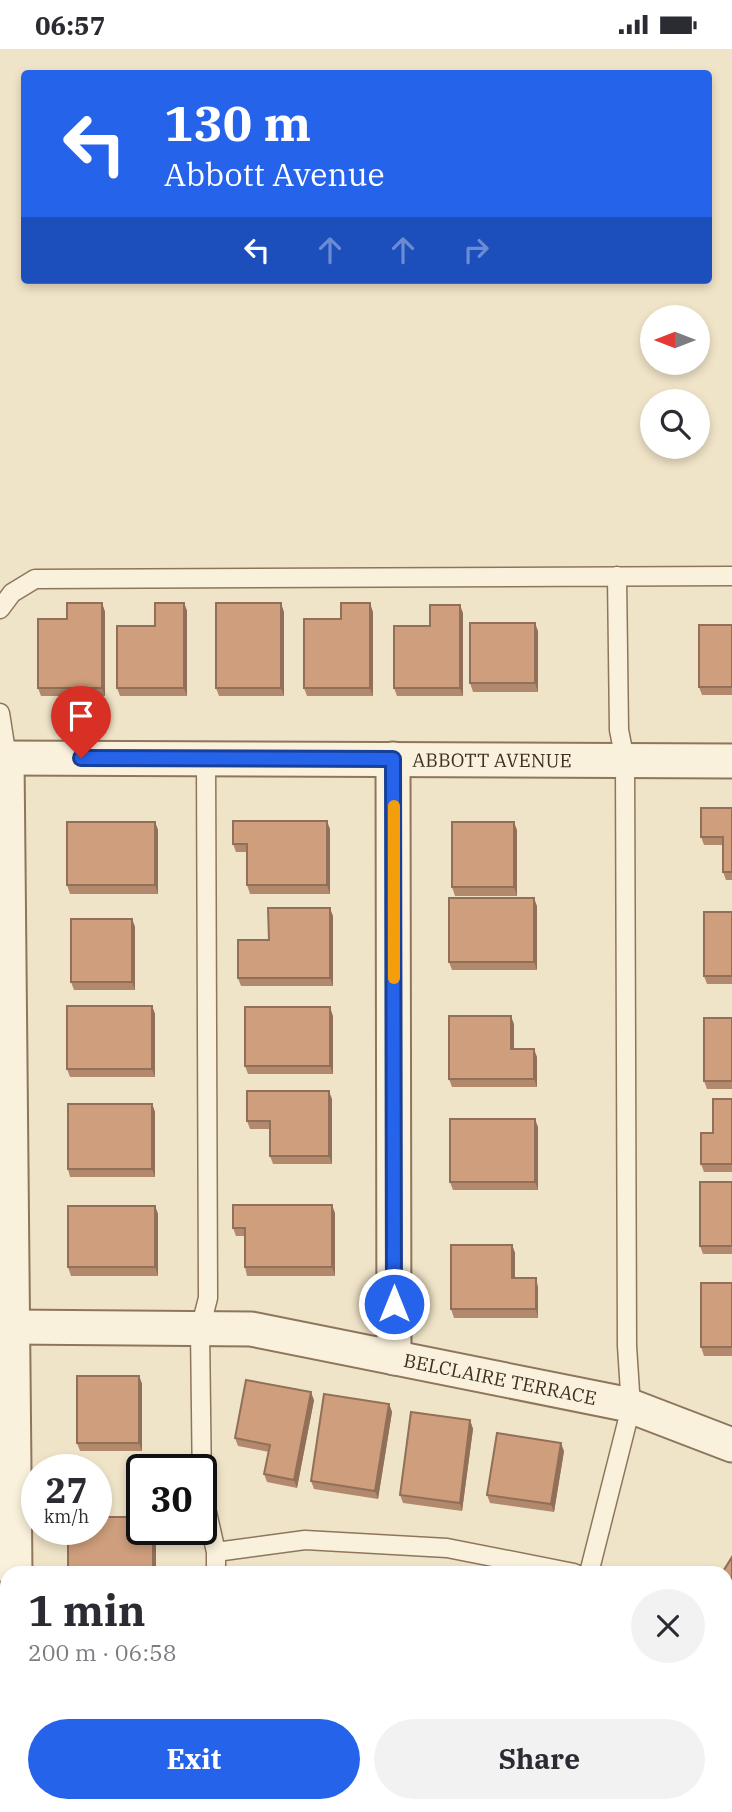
<!DOCTYPE html>
<html lang="en">
<head>
<meta charset="utf-8">
<style>
	:root { --surface:#fff; --page:#f2f2f3; --text:#2b2b33; --muted:#7c7c81; --accent:#2563eb }
	body { margin:0; font-family:"IBM Plex Serif",serif; background:var(--page); color:var(--text); height:100vh; display:flex; flex-direction:column; font-size:26px; white-space:nowrap }
	* { box-sizing:border-box; margin:0 }
	p { font-size:23px; color:var(--muted) }
	.icon { flex:none; width:38px; height:38px; fill:none; stroke:currentColor; stroke-width:2; stroke-linecap:round; stroke-linejoin:round }
	.map { position:relative; flex:1; overflow:hidden }
	.side { position:absolute; left:0px; top:1517px; width:733px; height:247px; display:flex; flex-direction:column; background:var(--surface); border-radius:21px 21px 0 0; box-shadow:0 4px 10px #0003 }
	.side>* { flex:none }
	.banner { position:absolute; left:21px; top:21px; width:691px; height:214px; border-radius:7px; box-shadow:0 4px 10px #0003; background:#2563eb; color:#fff; overflow:hidden }
	.needle { width:46px; rotate:270deg }
	.controls { position:absolute; left:640px; top:256px; display:grid; gap:14px }
	.controls a { display:grid; place-items:center; width:70px; height:70px; border-radius:50%; background:var(--surface); box-shadow:0 4px 10px #0003; font-size:35px }
	.speed { position:absolute; left:21px; top:1405px; display:flex; gap:14px; font-size:35px; font-weight:700; text-align:center }
	.speed>* { display:grid; place-content:center; width:91px; height:91px; border-radius:50%; background:var(--surface); box-shadow:0 4px 10px #0003; line-height:1 }
	.speed small { font-size:18px; font-weight:400 }
	.speed .limit { border:4px solid #111; border-radius:10px; background:#fff; color:#111 }
	.pin { position:absolute; display:grid; place-items:center; width:60px; height:60px; color:#fff; margin:-72px -30px; border-radius:50% 50% 50% 0; rotate:-45deg; box-shadow:0 0 7px #0007 }
	.pin .icon { rotate:45deg }
	.me { position:absolute; width:77px; margin:-38px; rotate:0deg; stroke-linejoin:round; filter:drop-shadow(0 0 5px #0008) }
	.turn { display:flex; align-items:center; gap:24px; height:147px; padding:0 28px; font-size:32px }
	.turn .icon { width:91px; height:91px; stroke-width:2.5 }
	.turn b { display:block; font-size:49px; line-height:60px }
	.lanes { display:flex; align-items:center; height:66px; padding:0 28px; background:#0003; justify-content:center; gap:35px; direction:ltr }
	.lanes .off { opacity:.35 }
	.round { display:grid; place-items:center; flex:none; width:74px; height:74px; border-radius:37px; background:var(--page) }
	.head { display:flex; align-items:center; justify-content:space-between; height:119px; padding:0 28px }
	h1 { font-size:42px; font-weight:800; line-height:52px }
	.button { display:flex; gap:14px; margin-top:auto; padding:14px 28px }
	.button a { flex:1; height:80px; border-radius:42px; background:var(--accent); color:#fff; font-size:28px; font-weight:800; line-height:80px; text-align:center }
	.button a+a { background:var(--page); color:var(--text) }
	.status { display:flex; justify-content:space-between; align-items:center; height:49px; padding:0 35px; background:var(--surface); direction:ltr }
	.status svg { height:19px; fill:currentColor }
	.map>svg:first-child { display:block }
	.lines { fill:none; stroke-linecap:round; stroke-linejoin:round }
	.lane-casing { stroke:#8d765c; stroke-width:21 }
	.street-casing { stroke:#8d765c; stroke-width:37 }
	.secondary-casing { stroke:#6f573f; stroke-width:42 }
	.lane { stroke:#faf1dc; stroke-width:18 }
	.street { stroke:#faf1dc; stroke-width:33 }
	.secondary { stroke:#faf1dc; stroke-width:38 }
	.wall { fill:#b2896c }
	.shaded-wall { fill:#916f58 }
	.building { fill:#cf9f7d; stroke:#916f58; stroke-width:2 }
	.route-casing { stroke:#184099; stroke-width:18 }
	.route { stroke:#2563eb; stroke-width:12 }
	.slow { stroke:#f59e0b; stroke-width:12 }
	.labels { text-anchor:middle; stroke-width:5; stroke-linejoin:round; paint-order:stroke }
	.street-label { font-size:19px; fill:#3d2e20; stroke:#f7eed8 }
</style>
</head>
<body>
<div class="status"><b>06:57</b><svg viewBox="0 0 49 12"><path d="M0 12V9h3v3zM5 12V6h3v6zM10 12V3h3v9zM15 12V0h3v12zM26 1h20v11H26zM47 4h2v5h-2z"/></svg></div>
<div class="map">
<svg width="732" height="1763" viewBox="0 0 732 1763">
	<rect width="100%" height="100%" fill="#f0e4c8"/>
	<g class="lines">
		<g class="lane-casing">
			<path id="lane" d="M0,560L12,544L35,530L732,527
				M0,664L7,709
				M206,710L208,1249L200,1280L202,1441L216,1503V1524
				M216,1503L305,1491L447,1499L574,1524
				M589,1524L631,1358L627,1297L625,711L619,681L617,527
				M726,1591L732,1595
				M212,1763V1757"/>
		</g>
		<g class="street-casing">
			<g id="street">
				<path id="s1" d="M0,709L732,712"/>
				<path d="M7,709L15,1524"/>
				<path d="M393,710L394,1309"/>
				<path id="s2" d="M11,1278L251,1280L625,1355L732,1396"/>
				<path d="M421,1757V1763"/>
			</g>
		</g>
		<g class="secondary-casing">
			<path id="secondary" d="M0,1690H7
				M0,1741H7
				M496,1757L522,1763
				M612,1757L625,1763"/>
		</g>
		<use href="#lane" class="lane"/>
		<use href="#street" class="street"/>
		<use href="#secondary" class="secondary"/>
	</g>
	<path class="wall" d="M102,554L105,563V647H41L38,639L67,570Z
		M184,554L187,562V647H120L117,639L155,577Z
		M284,563V647H219L216,639Z
		M373,563V647H307L304,639Z
		M463,564V647H397L394,639L430,577Z
		M732,576V646H702L699,638Z
		M538,582V643H473L470,634Z
		M732,759V831H726L723,823V796H704L701,788Z
		M155,773L158,781V845H70L67,836Z
		M330,780V845H250L247,836V803H236L233,795Z
		M517,781V847H455L452,838Z
		M537,857V921H452L449,913Z
		M732,863V935H707L704,927Z
		M333,867V937H241L238,929Z
		M132,870L135,878V941H74L71,933Z
		M152,957L155,965V1028H70L67,1020Z
		M333,967V1025H248L245,1017Z
		M732,969V1040H707L704,1032Z
		M514,975V1000L537,1008V1038H452L449,1030Z
		M332,1050V1115H273L270,1107V1080H250L247,1072Z
		M732,1050V1123H704L701,1115L713,1084Z
		M152,1055L155,1063V1128H70L68,1120Z
		M538,1078V1141H453L450,1133Z
		M732,1133V1205H703L700,1197Z
		M155,1157L158,1165V1227H71L68,1218Z
		M335,1164V1227H247L245,1218V1187H236L233,1179Z
		M512,1196L515,1204V1229L538,1238V1269H454L451,1260Z
		M732,1234V1307H704L701,1298Z
		M139,1327L142,1335V1402H80L77,1394Z
		M314,1351L297,1439L267,1433L264,1425L269,1403L238,1397L235,1389Z
		M389,1355L392,1363L378,1450L314,1440L311,1432Z
		M470,1371L473,1380L462,1462L403,1454L400,1446Z
		M564,1402L554,1463L490,1454L487,1446Z
		M732,1508V1553L726,1549V1524Z"/>
	<path class="shaded-wall" d="M102,554L105,563V647L102,639Z
		M184,554L187,562V647L184,639Z
		M281,554L284,563V647L281,639Z
		M370,554L373,563V647L370,639Z
		M460,556L463,564V647L460,639Z
		M535,574L538,582V643L535,634Z
		M327,772L330,780V845L327,836Z
		M155,773L158,781V845L155,836Z
		M514,773L517,781V847L514,838Z
		M534,849L537,857V921L534,913Z
		M330,859L333,867V937L330,929Z
		M132,870L135,878V941L132,933Z
		M152,957L155,965V1028L152,1020Z
		M330,958L333,967V1025L330,1017Z
		M511,967L514,975V1008L511,1000Z
		M534,1000L537,1008V1038L534,1030Z
		M329,1042L332,1050V1115L329,1107Z
		M152,1055L155,1063V1128L152,1120Z
		M535,1070L538,1078V1141L535,1133Z
		M332,1156L335,1164V1227L332,1218Z
		M155,1157L158,1165V1227L155,1218Z
		M512,1196L515,1204V1238L512,1229Z
		M536,1229L538,1238V1269L536,1260Z
		M139,1327L142,1335V1402L139,1394Z
		M311,1343L314,1351L297,1439L294,1431Z
		M389,1355L392,1363L378,1450L375,1442Z
		M470,1371L473,1380L462,1462L460,1454Z
		M561,1394L564,1402L554,1463L551,1455Z
		M153,1480H156V1524H153Z"/>
	<path class="building" d="M67,554H102V639H38V570H67Z
		M155,554H184V639H117V577H155Z
		M216,554H281V639H216Z
		M341,554H370V639H304V570H341Z
		M430,556H460V639H394V577H430Z
		M470,574H535V634H470Z
		M699,576H732V638H699Z
		M701,759H732V823H723V788H701Z
		M233,772H327V836H247V795H233Z
		M67,773H155V836H67Z
		M452,773H514V838H452Z
		M449,849H534V913H449Z
		M268,859H330V929H238V891H269Z
		M704,863H732V927H704Z
		M71,870H132V933H71Z
		M67,957H152V1020H67Z
		M245,958H330V1017H245Z
		M449,967H511V1000H534V1030H449Z
		M704,969H732V1032H704Z
		M247,1042H329V1107H270V1072H247Z
		M713,1050H732V1115H701V1084H713Z
		M68,1055H152V1120H68Z
		M450,1070H535V1133H450Z
		M700,1133H732V1197H700Z
		M233,1156H332V1218H245V1179H233Z
		M68,1157H155V1218H68Z
		M451,1196H512V1229H536V1260H451Z
		M701,1234H732V1298H701Z
		M77,1327H139V1394H77Z
		M246,1331L311,1343L294,1431L264,1425L270,1396L235,1389Z
		M324,1345L389,1355L375,1442L311,1432Z
		M411,1363L470,1371L460,1454L400,1446Z
		M497,1384L561,1394L551,1455L487,1446Z
		M96,1468H142V1480H153V1524H68V1480H96Z
		M732,1508V1547L726,1543V1524H722Z
		M732,1644V1672L726,1662V1647Z
		M732,1677V1734L726,1724V1681Z"/>
	<g class="lines">
		<g class="route-casing">
			<path id="route" d="M81,709L393,710L394,1255"/>
		</g>
		<use href="#route" class="route"/>
		<path class="slow" d="M394,757V929"/>
	</g>
	<g class="labels">
		<g class="street-label">
			<text dy="7" stroke="none"><textPath href="#s1" startOffset="492">ABBOTT AVENUE</textPath></text>
			<text dy="7" stroke="none"><textPath href="#s2" startOffset="494">BELCLAIRE TERRACE</textPath></text>
		</g>
	</g>
</svg>
<div class="controls">
<a><svg class="needle" viewBox="-14 -14 28 28"><path d="M0-13l5 13h-10z" fill="#e53935"/><path d="M0 13l5-13h-10z" fill="#7c7c81"/></svg></a>
<a><svg class="icon" aria-label="search" viewBox="0 0 24 24"><circle cx="10" cy="10" r="6"/><path d="M15 15l6 6"/></svg></a>
</div>
<div class="speed"><div>27<small>km/h</small></div><div class="limit">30</div></div>
<div class="pin" style="left:81px;top:709px;background:#d93025"><svg class="icon" aria-label="arrive" viewBox="0 0 24 24"><path d="M6 21V4h12l-3 4 3 4H6"/></svg></div>
<svg class="me" style="left:394px;top:1255px" viewBox="-20 -20 40 40"><circle r="17" fill="#2563eb" stroke="#fff" stroke-width="3"/><path d="M0-11L8 9 0 5-8 9z" fill="#fff"/></svg>
<div class="banner">
<div class="turn"><svg class="icon" aria-label="left" viewBox="0 0 24 24"><path d="M17 20v-9H6M10 6l-5 5 5 5"/></svg><div><b>130 m</b>Abbott Avenue</div></div>
<div class="lanes"><svg class="icon" aria-label="left" viewBox="0 0 24 24"><path d="M17 20v-9H6M10 6l-5 5 5 5"/></svg><svg class="icon off" aria-label="ahead" viewBox="0 0 24 24"><path d="M12 20V5M6 11l6-6 6 6"/></svg><svg class="icon off" aria-label="ahead" viewBox="0 0 24 24"><path d="M12 20V5M6 11l6-6 6 6"/></svg><svg class="icon off" aria-label="right" viewBox="0 0 24 24"><path d="M7 20v-9h11M14 6l5 5-5 5"/></svg></div>
</div>
<section class="side">
<div class="head"><div><h1>1 min</h1><p>200 m · 06:58</p></div><a class="round"><svg class="icon" aria-label="close" viewBox="0 0 24 24"><path d="M6 6l12 12M18 6L6 18"/></svg></a></div>
<div class="button"><a>Exit</a><a>Share</a></div>
</section>
</div>
</body>
</html>
